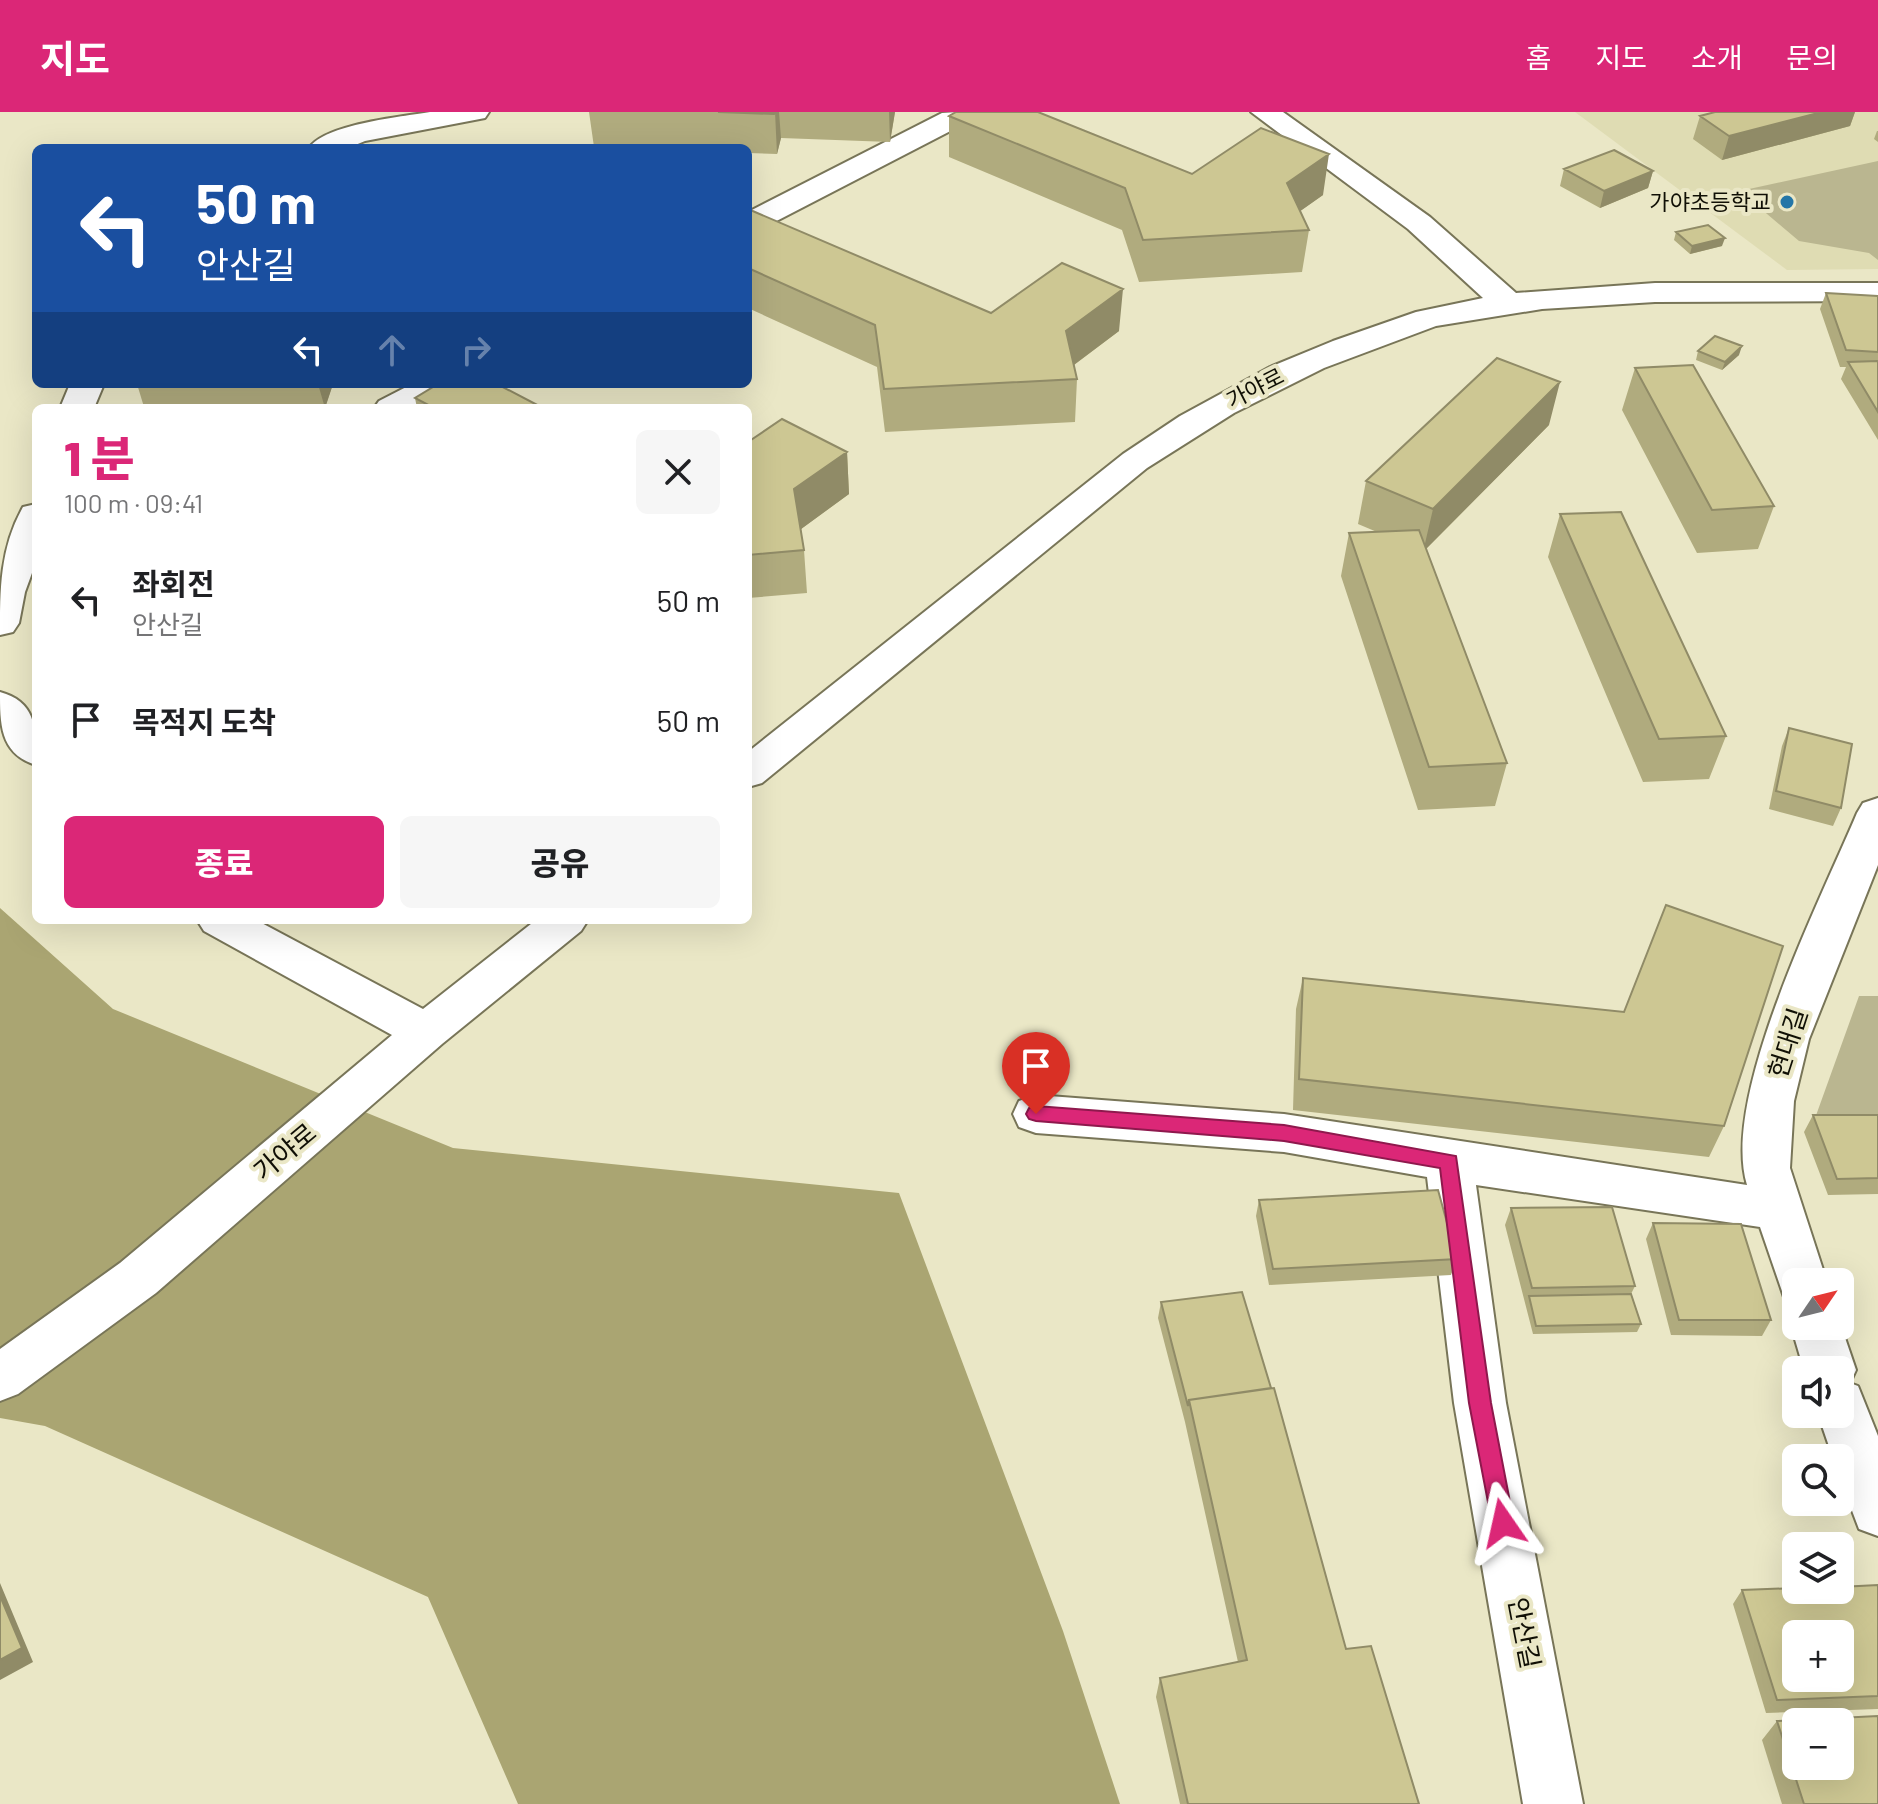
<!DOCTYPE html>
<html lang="ko">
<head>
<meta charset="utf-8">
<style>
	:root { --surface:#fff; --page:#f6f6f6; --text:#202124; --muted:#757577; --accent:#db2777 }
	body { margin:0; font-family:Barlow,"Noto Sans KR",sans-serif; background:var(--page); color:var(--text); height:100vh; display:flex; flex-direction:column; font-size:30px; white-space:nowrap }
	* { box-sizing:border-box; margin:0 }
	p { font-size:26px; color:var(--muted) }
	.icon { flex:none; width:44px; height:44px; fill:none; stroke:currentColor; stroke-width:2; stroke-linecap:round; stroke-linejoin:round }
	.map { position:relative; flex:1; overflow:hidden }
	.drawer { position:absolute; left:32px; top:292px; width:720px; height:520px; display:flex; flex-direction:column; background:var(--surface); border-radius:12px; box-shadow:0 8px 32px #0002 }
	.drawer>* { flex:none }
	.banner { position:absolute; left:32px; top:32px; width:720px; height:244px; border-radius:12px; box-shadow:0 8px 32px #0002; background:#1a4fa0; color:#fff; overflow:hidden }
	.needle { width:52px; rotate:55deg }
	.buttons { position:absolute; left:1782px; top:1156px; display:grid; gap:16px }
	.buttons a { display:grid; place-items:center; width:72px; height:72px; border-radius:12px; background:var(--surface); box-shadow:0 8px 32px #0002; font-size:40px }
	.pin { position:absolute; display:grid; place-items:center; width:68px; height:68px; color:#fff; margin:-82px -34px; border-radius:50% 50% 50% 0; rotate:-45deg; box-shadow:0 0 8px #0007 }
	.pin .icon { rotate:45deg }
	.me { position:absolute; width:88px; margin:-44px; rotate:349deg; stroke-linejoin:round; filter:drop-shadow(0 0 6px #0008) }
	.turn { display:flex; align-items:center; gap:28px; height:168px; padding:0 32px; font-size:36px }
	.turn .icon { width:104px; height:104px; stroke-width:2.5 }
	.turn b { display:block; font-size:56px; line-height:68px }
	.lanes { display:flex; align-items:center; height:76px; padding:0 32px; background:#0003; justify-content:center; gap:40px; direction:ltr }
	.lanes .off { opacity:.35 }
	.round { display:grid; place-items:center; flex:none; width:84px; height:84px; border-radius:12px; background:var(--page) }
	.head { display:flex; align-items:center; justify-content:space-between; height:136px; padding:0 32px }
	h1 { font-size:48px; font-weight:800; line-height:60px; color:var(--accent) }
	.action { display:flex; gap:16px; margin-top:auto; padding:16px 32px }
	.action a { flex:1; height:92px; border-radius:12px; background:var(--accent); color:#fff; font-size:32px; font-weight:800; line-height:92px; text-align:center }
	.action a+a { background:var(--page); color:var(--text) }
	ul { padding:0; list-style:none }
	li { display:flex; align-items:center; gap:24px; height:120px; padding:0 32px }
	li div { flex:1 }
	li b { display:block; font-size:30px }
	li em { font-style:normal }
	header { display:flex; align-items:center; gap:48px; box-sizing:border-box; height:112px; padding:0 40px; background:var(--accent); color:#fff }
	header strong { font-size:38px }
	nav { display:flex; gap:44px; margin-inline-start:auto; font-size:28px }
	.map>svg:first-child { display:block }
	.built { fill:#dfdcb3 }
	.green { fill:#bab690 }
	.forest { fill:#aaa572 }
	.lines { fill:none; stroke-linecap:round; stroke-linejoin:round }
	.minor-casing { stroke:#787558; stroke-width:4 }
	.minor { fill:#fff; fill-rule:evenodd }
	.wall { fill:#b0ab7e }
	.shaded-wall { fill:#908b67 }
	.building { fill:#cdc793; stroke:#908b67; stroke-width:2; fill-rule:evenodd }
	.route { fill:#db2777; stroke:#8e194d; stroke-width:2 }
	.poi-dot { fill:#2476a7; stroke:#eae7c6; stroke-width:3 }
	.labels { text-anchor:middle; stroke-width:8; stroke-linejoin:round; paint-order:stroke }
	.far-poi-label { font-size:22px; fill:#100f05; stroke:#eae7c6; text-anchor:end }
	.far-street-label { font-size:22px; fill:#100f05; stroke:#eae7c6 }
	.street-label { font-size:26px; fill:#100f05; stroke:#eae7c6 }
</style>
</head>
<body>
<header>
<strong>지도</strong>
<nav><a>홈</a><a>지도</a><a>소개</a><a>문의</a></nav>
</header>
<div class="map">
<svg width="1878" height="1692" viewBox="0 0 1878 1692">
	<rect width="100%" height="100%" fill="#eae7c6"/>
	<path class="built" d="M1575,0H1878V157L1787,158Z"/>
	<path class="green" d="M1878,49V148L1869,141L1799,129L1740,79Z
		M1859,884H1878V1009H1814Z"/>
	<path class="forest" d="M0,796L113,897L453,1036L899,1081L1063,1519L1120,1692H518L428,1485L45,1314L0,1306Z"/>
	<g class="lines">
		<g class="minor-casing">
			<path id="minor" d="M430,0H489L485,6L365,29L348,36H309C325,12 401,5 430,0Z
				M1251,0H1283L1430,105L1516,181L1655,171H1878V189L1655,190L1542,197L1436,214L1324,256L1234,301L1147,356L762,671L748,675V640L1123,342L1180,304L1270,255L1333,229L1416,200L1483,186L1408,117Z
				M942,1L958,0L966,7L962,13L759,118L748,121V100Z
				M70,272H104L94,296H60Z
				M412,272H455C437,298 402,296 374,296L379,289Z
				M36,392V450L25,480L19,511L13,520L0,523C0,477 0,436 23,395Z
				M0,580C38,590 36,620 36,653C0,642 0,612 0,580Z
				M1878,686V753L1809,927L1794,989L1790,1056L1827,1170H1796V1189L1784,1185L1760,1115L1476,1073L1506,1291L1583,1692H1523L1454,1291L1427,1065L1284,1040L1036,1021L1019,1015L1013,1002L1019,989L1036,983L1284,1002L1747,1073C1720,985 1821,787 1857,701L1863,691Z
				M197,808H256L423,897L536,808H588L581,819L442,932L156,1181L18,1282L0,1289V1237L120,1151L392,923L204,819Z
				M1796,1203V1214H1840V1211L1841,1214L1856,1258L1850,1271L1858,1274L1878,1324V1424L1859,1417L1840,1367V1346H1833L1818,1302H1840V1258H1804L1791,1214Z"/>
		</g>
		<use href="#minor" class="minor"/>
	</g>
	<path class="wall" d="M589,0H895L890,30L781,26L777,42L748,41V36L594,35Z
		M1715,0H1855L1850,14L1722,48L1693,27L1700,4Z
		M949,4L1192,62L1323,83L1300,99L1309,118L1302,160L1139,170L1122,118L949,45Z
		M1877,19H1878V30L1874,27Z
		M1564,57L1653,59L1648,76L1600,96L1560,74Z
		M748,97L991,201L1119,219L1074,253L1077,267L1075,310L885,320L877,255L748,196Z
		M1676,120L1722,134L1690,142L1674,128Z
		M1826,181L1878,184V328L1841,267L1846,255H1840L1820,197Z
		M1698,239L1739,243L1722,258L1696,248Z
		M1635,256L1774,394L1758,437L1697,441L1622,298Z
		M137,272H333L325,296L144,295Z
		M415,286L543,296H417Z
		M1549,313L1426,437L1507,651L1495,694L1418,698L1341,464L1349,421L1377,420L1358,412L1366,369Z
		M748,330L847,340L849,382L801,417L804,438L807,481L748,486Z
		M1560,402L1726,624L1709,667L1643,670L1548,445Z
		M1789,616L1841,696L1833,714L1769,697L1782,634Z
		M1303,866L1724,1014L1709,1045L1293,998L1296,897Z
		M1813,1003H1878V1082L1828,1083L1804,1020Z
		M1259,1088L1457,1147L1451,1163L1269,1173L1256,1104Z
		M1511,1096L1635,1174L1631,1182L1641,1212L1637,1220L1533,1222L1505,1113Z
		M1653,1111L1771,1208L1762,1224L1671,1223L1646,1127Z
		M1161,1190L1346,1537L1419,1692H1180L1156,1585L1160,1566L1238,1550L1185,1310L1158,1206Z
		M1878,1473V1597L1766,1601L1733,1492L1742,1478Z
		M1777,1609L1878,1692H1782L1762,1628Z"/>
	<path class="shaded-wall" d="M775,0H779L781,26L777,42Z
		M889,0H895L890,30Z
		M1822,0H1855L1850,14L1722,48L1729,24Z
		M1329,42L1323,83L1282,112L1287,71Z
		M1653,59L1648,76L1600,96L1604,79Z
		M1725,126L1722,134L1690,142L1692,134Z
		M1123,177L1119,219L1063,261L1066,219Z
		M1742,234L1739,243L1722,258L1725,250Z
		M1560,270L1549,313L1423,440L1433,397Z
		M318,272H333L325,296Z
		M847,340L849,382L797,420L794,377Z
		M0,1471L33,1550L0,1568Z"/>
	<path class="building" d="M718,0H775L774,2Z
		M956,0H1038L1192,62L1261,16L1329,42L1287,71L1309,118L1143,128L1125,76L949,4Z
		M1715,0H1822L1729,24L1700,4Z
		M1614,38L1653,59L1604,79L1564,57Z
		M748,97L991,201L1062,151L1123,177L1066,219L1077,267L884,277L875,213L748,156Z
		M1708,113L1725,126L1692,134L1676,120Z
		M1826,181L1878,184V240L1846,238Z
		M1715,224L1742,234L1725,250L1698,239Z
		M1497,246L1560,270L1433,397L1366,369Z
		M1878,249V300L1848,250Z
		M1693,253L1774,394L1712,398L1635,256Z
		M438,272H497L543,296H434L415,286Z
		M782,307L847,340L794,377L804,438L748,443V330Z
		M1621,400L1726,624L1659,627L1560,402Z
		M1419,418L1507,651L1429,655L1349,421Z
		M1789,616L1852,632L1841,696L1776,679Z
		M1666,793L1783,834L1724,1014L1299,967L1303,866L1624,900Z
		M1813,1003H1878V1066L1837,1067Z
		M1438,1078L1457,1147L1273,1157L1259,1088Z
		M1612,1095L1635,1174L1532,1176L1511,1096Z
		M1653,1111L1741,1112L1771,1208H1679Z
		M1242,1180L1271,1276L1189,1288L1188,1294L1161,1190Z
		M1631,1182L1641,1212L1536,1214L1529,1184Z
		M1274,1276L1346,1537L1371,1534L1419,1692H1188L1160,1566L1247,1548L1189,1288Z
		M1878,1473V1584L1777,1588L1742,1478L1796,1476V1478H1840V1475ZM1796,1522H1840V1566H1796Z
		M0,1484L22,1536L0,1548Z
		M1878,1604V1692H1804L1777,1609ZM1796,1610H1840V1654H1796Z"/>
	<path class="route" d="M1036,994L1284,1013L1456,1044L1491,1291L1514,1411L1511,1419L1503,1422L1495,1419L1492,1411L1469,1291L1440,1056L1284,1029L1036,1009L1029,1007L1026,1002L1029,996Z"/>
	<circle class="poi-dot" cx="1787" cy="90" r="8"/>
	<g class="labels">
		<g class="far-poi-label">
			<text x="1771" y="98">가야초등학교</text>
		</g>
		<g class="far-street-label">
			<text transform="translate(1255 276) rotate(-27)" y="8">가야로</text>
		</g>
		<g class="street-label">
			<text transform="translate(1788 931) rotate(-72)" y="9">현대길</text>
			<text transform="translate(285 1040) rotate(-40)" y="9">가야로</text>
			<text transform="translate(1524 1521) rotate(79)" y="9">안산길</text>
		</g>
	</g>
</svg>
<div class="buttons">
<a><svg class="needle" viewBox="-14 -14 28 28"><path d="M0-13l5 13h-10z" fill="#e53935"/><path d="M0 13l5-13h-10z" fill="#757577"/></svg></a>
<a><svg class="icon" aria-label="sound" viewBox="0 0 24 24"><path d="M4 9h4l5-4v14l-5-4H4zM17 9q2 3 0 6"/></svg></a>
<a><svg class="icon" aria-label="search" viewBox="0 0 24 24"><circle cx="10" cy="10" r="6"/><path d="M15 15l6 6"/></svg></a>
<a><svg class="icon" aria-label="layers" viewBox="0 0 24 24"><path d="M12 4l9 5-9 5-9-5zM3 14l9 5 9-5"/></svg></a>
<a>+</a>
<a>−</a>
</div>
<div class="pin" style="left:1036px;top:1002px;background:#d93025"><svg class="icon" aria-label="arrive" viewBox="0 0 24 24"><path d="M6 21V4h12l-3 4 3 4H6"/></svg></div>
<svg class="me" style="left:1503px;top:1411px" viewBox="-20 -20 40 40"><path d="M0-17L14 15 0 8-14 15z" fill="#db2777" stroke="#fff" stroke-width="4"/></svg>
<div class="banner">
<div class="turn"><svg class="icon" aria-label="left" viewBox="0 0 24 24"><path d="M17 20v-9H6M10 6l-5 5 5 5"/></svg><div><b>50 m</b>안산길</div></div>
<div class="lanes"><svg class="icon" aria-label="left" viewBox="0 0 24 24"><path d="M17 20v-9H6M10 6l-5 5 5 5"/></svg><svg class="icon off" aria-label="ahead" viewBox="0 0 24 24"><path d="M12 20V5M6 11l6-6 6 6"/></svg><svg class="icon off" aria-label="right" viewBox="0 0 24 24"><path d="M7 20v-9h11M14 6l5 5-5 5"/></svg></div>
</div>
<section class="drawer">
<div class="head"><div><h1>1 분</h1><p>100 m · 09:41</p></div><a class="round"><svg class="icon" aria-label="close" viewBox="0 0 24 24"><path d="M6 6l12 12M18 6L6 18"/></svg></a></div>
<ul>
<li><svg class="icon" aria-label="left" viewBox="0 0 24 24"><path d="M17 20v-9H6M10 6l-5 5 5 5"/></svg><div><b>좌회전</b><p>안산길</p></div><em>50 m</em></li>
<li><svg class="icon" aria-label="arrive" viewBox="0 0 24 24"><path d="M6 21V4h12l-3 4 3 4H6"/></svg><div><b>목적지 도착</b></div><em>50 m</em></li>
</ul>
<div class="action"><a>종료</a><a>공유</a></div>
</section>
</div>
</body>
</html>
